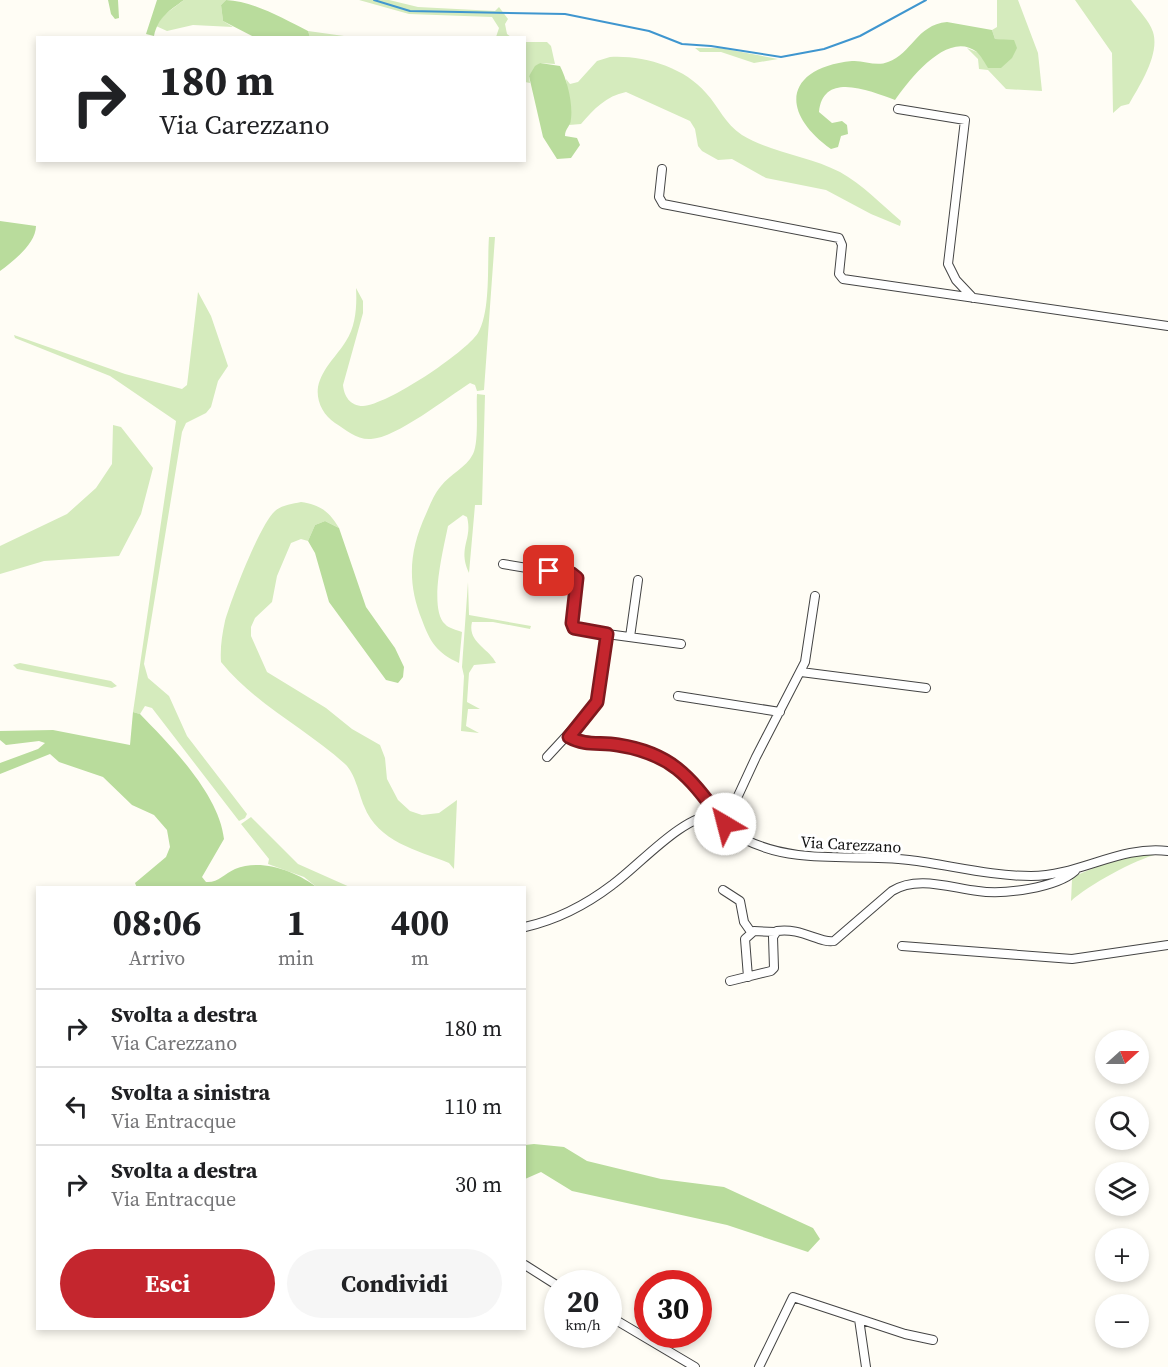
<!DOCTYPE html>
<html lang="it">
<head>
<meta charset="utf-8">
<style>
	:root { --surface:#fff; --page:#f6f6f6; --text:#202124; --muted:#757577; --line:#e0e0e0; --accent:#c4262e }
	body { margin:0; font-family:"Source Serif 4",serif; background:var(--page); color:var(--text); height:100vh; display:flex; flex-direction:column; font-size:22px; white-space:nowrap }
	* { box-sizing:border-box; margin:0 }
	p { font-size:20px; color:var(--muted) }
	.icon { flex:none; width:33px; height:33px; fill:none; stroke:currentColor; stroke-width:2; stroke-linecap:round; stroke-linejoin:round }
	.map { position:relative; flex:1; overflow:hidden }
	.details { position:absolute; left:36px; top:886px; width:490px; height:444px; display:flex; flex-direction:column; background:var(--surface); border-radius:0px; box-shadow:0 3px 9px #0003 }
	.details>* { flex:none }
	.guide { position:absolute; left:36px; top:36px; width:490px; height:126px; border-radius:0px; box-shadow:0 3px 9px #0003; background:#fff; color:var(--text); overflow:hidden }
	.needle { width:39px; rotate:69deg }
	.buttons { position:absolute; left:1095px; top:1030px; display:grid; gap:12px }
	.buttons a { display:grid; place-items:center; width:54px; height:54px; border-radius:50%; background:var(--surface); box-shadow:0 3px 9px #0003; font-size:30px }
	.speed { position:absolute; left:544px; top:1270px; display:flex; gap:12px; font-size:30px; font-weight:700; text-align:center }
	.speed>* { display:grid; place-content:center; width:78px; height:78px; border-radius:50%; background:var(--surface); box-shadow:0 3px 9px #0003; line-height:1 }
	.speed small { font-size:15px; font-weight:400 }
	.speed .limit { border:9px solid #d22; background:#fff; color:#111 }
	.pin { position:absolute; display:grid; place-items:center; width:51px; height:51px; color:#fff; margin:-26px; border-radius:12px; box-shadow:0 3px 9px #0006 }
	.me { position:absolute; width:66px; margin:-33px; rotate:323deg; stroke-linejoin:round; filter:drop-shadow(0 0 4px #0008) }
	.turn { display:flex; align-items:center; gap:21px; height:126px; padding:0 24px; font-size:27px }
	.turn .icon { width:78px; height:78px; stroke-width:2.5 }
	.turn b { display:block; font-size:42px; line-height:51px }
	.eta { display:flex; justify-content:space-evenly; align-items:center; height:102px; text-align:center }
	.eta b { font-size:36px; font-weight:700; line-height:42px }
	.cta { display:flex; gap:12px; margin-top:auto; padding:12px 24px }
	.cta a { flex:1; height:69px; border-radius:36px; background:var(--accent); color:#fff; font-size:24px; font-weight:700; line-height:69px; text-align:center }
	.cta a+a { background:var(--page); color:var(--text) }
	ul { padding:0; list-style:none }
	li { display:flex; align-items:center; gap:18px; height:78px; padding:0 24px; border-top:2px solid var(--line) }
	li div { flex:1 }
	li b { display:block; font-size:22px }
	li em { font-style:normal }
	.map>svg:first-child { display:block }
	.green { fill:#d5ebbd }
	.forest { fill:#b9dc9c }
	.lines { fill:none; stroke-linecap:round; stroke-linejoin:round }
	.stream { stroke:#3f96cf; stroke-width:2 }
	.street-casing { stroke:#444; stroke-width:10 }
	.street { stroke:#fff; stroke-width:8 }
	.route-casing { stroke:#7f191e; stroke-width:15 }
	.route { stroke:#c4262e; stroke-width:10 }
	.labels { text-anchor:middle; stroke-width:6; stroke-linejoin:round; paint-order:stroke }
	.street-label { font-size:16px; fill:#111; stroke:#fff }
</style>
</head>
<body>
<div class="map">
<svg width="1168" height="1367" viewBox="0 0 1168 1367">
	<rect width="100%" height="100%" fill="#fffdf5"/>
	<path class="green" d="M184,0H226L221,5L223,21L233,27L193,25L167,31L156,26L164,15Z
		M359,0H389L418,7L495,11L499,7L508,19L505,24L507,34L511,37H496L499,28L492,17L409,14Z
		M997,0H1018L1038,53L1042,91L1006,89L988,70L979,69L978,59L967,48L977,52L1003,40L995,39L992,30L997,27Z
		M1075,0H1131C1138,10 1149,20 1153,32C1160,54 1140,85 1129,104L1121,106L1113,113L1112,53Z
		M308,31L344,36L399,37H310Z
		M525,42H547L551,46L555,64L540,63L529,76L530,83L525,82Z
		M695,48H720L778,59L754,63L721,52H700Z
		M610,57C643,55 684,67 706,93C719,107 725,124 742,135C772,153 809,156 840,172C862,184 882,205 901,221L900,226L871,214L826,190L766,178L732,159L718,160L702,151L698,146L695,129L690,121L626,92C606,96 594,109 581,124L569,125L571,119L566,79L570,84L578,82L597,61Z
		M489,237H495L484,390L477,391L475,385L470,383C448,397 396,438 371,439C357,440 346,430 335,423C323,415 316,401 318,387C322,368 337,356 346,341C356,326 357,305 356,288L363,301V313L343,385C344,396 350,406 363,406C387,405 465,353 478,333C491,311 487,263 489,237Z
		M198,292L211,316L228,366L218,381L211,407L206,413L186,423L182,432L144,664L148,678L169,696L187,736L247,814L245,818L239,821L152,708L145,706L140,714L133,712L176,421L110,376L15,338L14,335L125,374L182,389L187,385L188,377Z
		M477,394L485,395L482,505H475L469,573C457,547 473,540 467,517L463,515L448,526C444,547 428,608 445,624C448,628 457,630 462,632L459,663C437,653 430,642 422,620C407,583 409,551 426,514C430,505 434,494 441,486C450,474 466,468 473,454C479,442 476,409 477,394Z
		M113,425L121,427L153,468L141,514L119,556L44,561L0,574V546L67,514L96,488L112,464Z
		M301,502C320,505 329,511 339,528L325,521L315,525L308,541L301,539L291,543L277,576L272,602L255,618L251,627V636L267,672L326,708L352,729L380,745L385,758L387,779L398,800L410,811L422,815L439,813L457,800L454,869L449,863C417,850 378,842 364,806C359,794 355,773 345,764C305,728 256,705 221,662C220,648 222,635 225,621C231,600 260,524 275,511C282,505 292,504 301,502Z
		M468,582L469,615L531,626L530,629L493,622H472C467,642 489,648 496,663L474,665L469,673L467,702L480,709H468L466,726L479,733L461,731L464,676L462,667Z
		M20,663L111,681L117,686L112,688L17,669L13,665Z
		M251,817L298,864L352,888H318L304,877L268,864L269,859L241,824Z
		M1141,852L1158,854C1136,859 1087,886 1071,901L1072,880L1075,876L1121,856Z"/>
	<path class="forest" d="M108,0H118L119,18L115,19L111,14Z
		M157,0H184C170,10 158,17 154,36L146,34Z
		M226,0C253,1 284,19 308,31L310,37H254L223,21L221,5Z
		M947,22L992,30L995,39L1014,40L1017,48L1012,58L1001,68H988C985,63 981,56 977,52C948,29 909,80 895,100C872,92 823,70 819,112L832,123L842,121L847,125L848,134L841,136L838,147L831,149C779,112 785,68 852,61C864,60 876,67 888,62C912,54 916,25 947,22Z
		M540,63L560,66C567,80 573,102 571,119C571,126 565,128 565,136L577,138L580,145L571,158L557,159L543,137L529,76L535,66Z
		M0,221L36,226C36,243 14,261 0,271Z
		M325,521L339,528L366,607L395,648L404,667L403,677L398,683L386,680L329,602L315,553L308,541L315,525Z
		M133,712L140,714C171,746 219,794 224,839L202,877L206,882C218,883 224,874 235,869C261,858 296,871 318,888H137L135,883L166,857L170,847L167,830L154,815L132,805L103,777L59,762L50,754L0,774V763L38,749L45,743L39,741L6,745L0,740V731L53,730L130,745Z
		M534,1144L564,1147L587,1161L661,1179L724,1187L813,1228L820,1239L808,1252L727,1225L572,1191L541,1172L525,1179V1145Z"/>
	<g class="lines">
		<path class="stream" d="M374,0L410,11L565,14L649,31L682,44L711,46L781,57L824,49L860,36L926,0"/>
		<g class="street-casing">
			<path id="street" d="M898,109L965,120L948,264L956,280L973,298
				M662,169L659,197L663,204L839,238L842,245L839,274L843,279L1168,326
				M503,564L575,576L578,581L573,627L607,634
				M630,637L638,580
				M801,672L926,688
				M678,696L780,712
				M569,737C585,746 599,742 617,745C637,747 658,757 676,767C706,783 714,824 744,839C797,866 853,853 909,860C950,865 990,876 1031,876C1079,876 1120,845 1168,851
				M547,757L596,704L607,634L681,644
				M725,824L756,757L805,662L815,596
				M723,890L740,901L744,922L751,932
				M525,927C556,920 587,904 612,885C641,864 682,815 718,814
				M902,946L1072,959L1168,945
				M748,977L745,939L754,931L775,932
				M730,981L771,971L774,968L773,937L777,931C800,927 821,944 834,941L892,891C917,875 951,888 978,891C1003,895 1056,888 1075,871
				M525,1265L558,1286
				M609,1316L695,1367
				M859,1319L866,1367
				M759,1367L793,1297L905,1334L933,1340"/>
		</g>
		<use href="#street" class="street"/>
	</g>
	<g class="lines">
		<g class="route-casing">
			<path id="route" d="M549,571L572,574L577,578L572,623L574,628L607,634L597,702L569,737C585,746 600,742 618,745C676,754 692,781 725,824"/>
		</g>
		<use href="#route" class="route"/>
	</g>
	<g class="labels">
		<g class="street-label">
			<text transform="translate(851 844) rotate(3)" y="6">Via Carezzano</text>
		</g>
	</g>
</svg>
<div class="buttons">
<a><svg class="needle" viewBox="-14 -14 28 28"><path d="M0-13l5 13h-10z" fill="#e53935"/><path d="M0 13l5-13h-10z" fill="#757577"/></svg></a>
<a><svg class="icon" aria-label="search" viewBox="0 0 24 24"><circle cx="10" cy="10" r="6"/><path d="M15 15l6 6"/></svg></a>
<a><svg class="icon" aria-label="layers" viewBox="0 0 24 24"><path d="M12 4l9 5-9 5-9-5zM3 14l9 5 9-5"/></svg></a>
<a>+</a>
<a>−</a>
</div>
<div class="speed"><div>20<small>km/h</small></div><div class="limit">30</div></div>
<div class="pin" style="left:549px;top:571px;background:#d93025"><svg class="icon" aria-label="arrive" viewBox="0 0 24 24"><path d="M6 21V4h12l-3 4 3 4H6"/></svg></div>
<svg class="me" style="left:725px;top:824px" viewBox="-20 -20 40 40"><circle r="19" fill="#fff"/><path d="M0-13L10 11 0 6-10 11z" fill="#c4262e"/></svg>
<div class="guide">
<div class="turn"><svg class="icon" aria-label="right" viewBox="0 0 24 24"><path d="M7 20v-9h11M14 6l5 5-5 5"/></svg><div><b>180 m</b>Via Carezzano</div></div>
</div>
<section class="details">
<div class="eta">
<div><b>08:06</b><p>Arrivo</p></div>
<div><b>1</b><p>min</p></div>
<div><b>400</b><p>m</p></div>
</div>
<ul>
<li><svg class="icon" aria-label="right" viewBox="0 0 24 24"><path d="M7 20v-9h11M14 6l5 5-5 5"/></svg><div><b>Svolta a destra</b><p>Via Carezzano</p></div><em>180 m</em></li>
<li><svg class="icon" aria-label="left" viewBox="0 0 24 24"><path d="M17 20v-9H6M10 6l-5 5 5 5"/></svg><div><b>Svolta a sinistra</b><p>Via Entracque</p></div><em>110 m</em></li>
<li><svg class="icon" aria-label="right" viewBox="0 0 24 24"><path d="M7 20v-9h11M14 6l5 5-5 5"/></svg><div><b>Svolta a destra</b><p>Via Entracque</p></div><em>30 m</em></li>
</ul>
<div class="cta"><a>Esci</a><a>Condividi</a></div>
</section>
</div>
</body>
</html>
